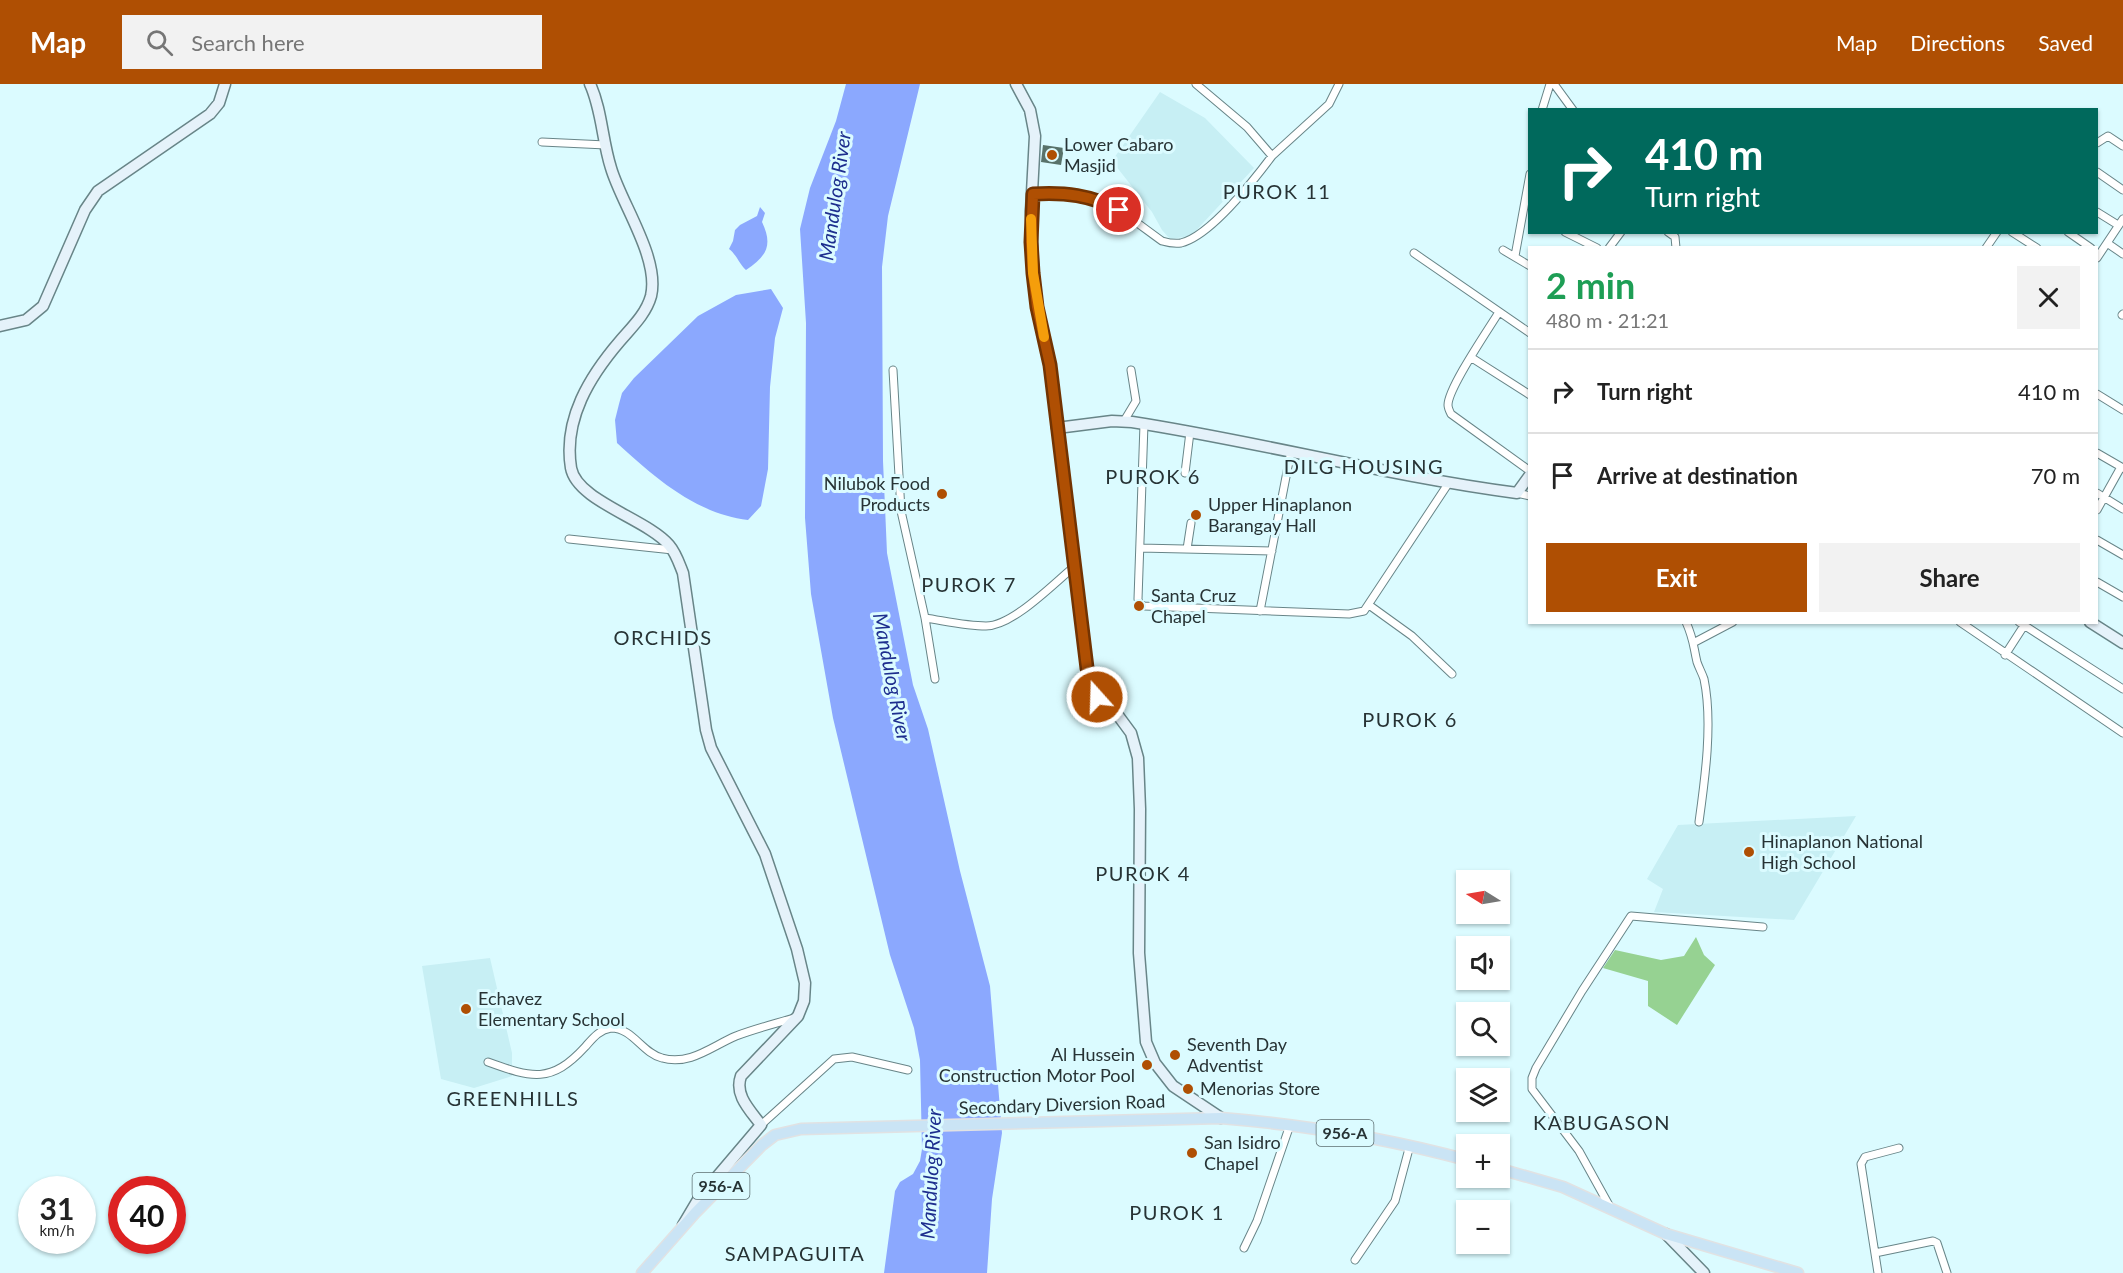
<!DOCTYPE html>
<html lang="en">
<head>
<meta charset="utf-8">
<style>
	:root { --surface:#fff; --page:#f2f2f2; --text:#222; --muted:#767676; --line:#e0e0e0; --accent:#af4f03 }
	body { margin:0; font-family:Lato,sans-serif; background:var(--page); color:var(--text); height:100vh; display:flex; flex-direction:column; font-size:22px; white-space:nowrap }
	* { box-sizing:border-box; margin:0 }
	p { font-size:20px; color:var(--muted) }
	.icon { flex:none; width:33px; height:33px; fill:none; stroke:currentColor; stroke-width:2; stroke-linecap:round; stroke-linejoin:round }
	.map { position:relative; flex:1; overflow:hidden }
	.sheet { position:absolute; left:1528px; top:162px; width:570px; height:378px; display:flex; flex-direction:column; background:var(--surface); border-radius:0px; box-shadow:0 2px 4px #0004 }
	.sheet>* { flex:none }
	.hud { position:absolute; left:1528px; top:24px; width:570px; height:126px; border-radius:0px; box-shadow:0 2px 4px #0004; background:#00695c; color:#fff; overflow:hidden }
	.needle { width:39px; rotate:281deg }
	.tools { position:absolute; left:1456px; top:786px; display:grid; gap:12px }
	.tools a { display:grid; place-items:center; width:54px; height:54px; border-radius:0px; background:var(--surface); box-shadow:0 2px 4px #0004; font-size:30px }
	.speed { position:absolute; left:18px; top:1092px; display:flex; gap:12px; font-size:30px; font-weight:700; text-align:center }
	.speed>* { display:grid; place-content:center; width:78px; height:78px; border-radius:50%; background:var(--surface); box-shadow:0 2px 4px #0004; line-height:1 }
	.speed small { font-size:15px; font-weight:400 }
	.speed .limit { border:9px solid #d22; background:#fff; color:#111 }
	.pin { position:absolute; display:grid; place-items:center; width:51px; height:51px; color:#fff; margin:-26px; border:3px solid #fff; border-radius:50%; box-shadow:0 2px 6px #0007 }
	.me { position:absolute; width:66px; margin:-33px; rotate:340deg; stroke-linejoin:round; filter:drop-shadow(0 0 4px #0008) }
	.turn { display:flex; align-items:center; gap:21px; height:126px; padding:0 18px; font-size:27px }
	.turn .icon { width:78px; height:78px; stroke-width:2.5 }
	.turn b { display:block; font-size:42px; line-height:51px }
	.round { display:grid; place-items:center; flex:none; width:63px; height:63px; border-radius:0px; background:var(--page) }
	.headline { display:flex; align-items:center; justify-content:space-between; height:102px; padding:0 18px }
	h1 { font-size:36px; font-weight:700; line-height:45px; color:#1e9e55 }
	.button { display:flex; gap:12px; margin-top:auto; padding:12px 18px }
	.button a { flex:1; height:69px; border-radius:0px; background:var(--accent); color:#fff; font-size:24px; font-weight:700; line-height:69px; text-align:center }
	.button a+a { background:var(--page); color:var(--text) }
	ul { padding:0; list-style:none }
	li { display:flex; align-items:center; gap:18px; height:84px; padding:0 18px; border-top:2px solid var(--line) }
	li div { flex:1 }
	li b { display:block; font-size:22px }
	li em { font-style:normal }
	header { display:flex; align-items:center; gap:36px; box-sizing:border-box; height:84px; padding:0 30px; background:var(--accent); color:#fff }
	header strong { font-size:28px }
	nav { display:flex; gap:33px; margin-inline-start:auto; font-size:21px }
	.search { width:420px; height:54px; background:var(--page); display:flex; align-items:center; gap:15px; box-sizing:border-box; padding:0 21px; border-radius:0px; color:var(--muted); font-size:22px }
	.map>svg:first-child { display:block }
	.built { fill:#c7eff4 }
	.green { fill:#96d292 }
	.water { fill:#8ba8fe }
	.building { fill:#58726a }
	.lines { fill:none; stroke-linecap:round; stroke-linejoin:round }
	.street-casing { stroke:#688588; stroke-width:9 }
	.secondary-casing { stroke:#688588; stroke-width:13 }
	.primary-casing { stroke:#e1e2e3; stroke-width:13 }
	.street { stroke:#fff; stroke-width:7 }
	.secondary { stroke:#e5f2fa; stroke-width:10 }
	.primary { stroke:#cae4f5; stroke-width:10 }
	.route-casing { stroke:#723302; stroke-width:15 }
	.route { stroke:#af4f03; stroke-width:10 }
	.slow { stroke:#f59e0b; stroke-width:10 }
	.poi-dot { fill:#af4f03; stroke:#dbfbff; stroke-width:2 }
	.labels { text-anchor:middle; stroke-width:6; stroke-linejoin:round; paint-order:stroke }
	.shield { fill:#dbfbff; stroke:#5d6f72; stroke-width:1.5 }
	.shield-label { font-size:16px; font-weight:bold; fill:#273335 }
	.poi-label { font-size:18px; fill:#273335; stroke:#dbfbff; text-anchor:start }
	.street-label { font-size:18px; fill:#273335; stroke:#dbfbff }
	.neighbourhood-label { font-size:20px; letter-spacing:1.5px; fill:#273335; stroke:#dbfbff }
	.water-label { font-size:20px; font-style:italic; fill:#1d2e8e; stroke:#dbfbff }
</style>
</head>
<body>
<header>
<strong>Map</strong>
<div class="search"><svg class="icon" aria-label="search" viewBox="0 0 24 24"><circle cx="10" cy="10" r="6"/><path d="M15 15l6 6"/></svg>Search here</div>
<nav><a>Map</a><a>Directions</a><a>Saved</a></nav>
</header>
<div class="map">
<svg width="2123" height="1189" viewBox="0 0 2123 1189">
	<rect width="100%" height="100%" fill="#dbfbff"/>
	<path class="built" d="M1160,8L1205,34L1254,84L1191,152L1170,155L1162,146L1152,128L1112,77Z
		M1856,732L1794,836L1654,828L1663,805L1647,795L1678,741Z
		M490,874L512,969V992L474,1004L441,995L422,882Z"/>
	<path class="green" d="M1696,853L1704,871L1715,881L1677,941L1648,922V897L1603,884L1615,866L1661,876L1684,872Z"/>
	<path class="water" d="M846,0H920L888,132L882,183L883,377L887,469L913,601L928,645L960,787L990,902L1002,1049L992,1115L987,1189H884L895,1107L900,1098L913,1090L920,1077L922,1065L920,976L914,944L890,871L833,634L811,510L805,434L806,239L800,145L810,104L836,37Z
		M760,123L765,129L762,138C773,161 767,172 746,186C739,180 737,171 729,165L733,157L735,146L740,141L757,132Z
		M771,205L783,224L775,254L770,303L768,385L761,422L748,436C696,430 654,393 617,359L615,336L619,320L622,309L634,294L698,232L736,211Z"/>
	<path class="building" d="M1043,61L1064,64L1061,81L1041,78Z"/>
	<g class="lines">
		<g class="street-casing">
			<path id="street" d="M1554,0L1573,26
				M1542,26L1550,0
				M542,58L606,61
				M2097,59L2108,52L2123,62
				M1272,72L1329,20L1339,0
				M2097,88L2123,106
				M1033,109C1063,108 1094,109 1120,127C1134,136 1148,147 1162,157C1169,159 1175,160 1181,159C1210,152 1254,96 1272,72L1247,43L1196,0
				M2097,128L2118,141
				M1565,148L1597,164
				M1668,148L1675,153L1676,164
				M2012,148L2037,164
				M2068,148L2091,164
				M2107,159L2123,170
				M1609,164L1621,148
				M1986,164L1997,148
				M1503,166L1530,182
				M1414,169L1530,249
				M1515,172L1530,90
				M2097,174L2123,135
				M1499,228C1488,246 1448,304 1448,321C1448,324 1449,326 1451,330L1530,387
				M2122,231L2123,230
				M1472,274L1530,311
				M893,286L901,427L925,534L935,595
				M2097,310L2123,326
				M1124,337L1136,317L1131,286
				M1144,340L1138,515L1139,519L1144,522L1349,530L1364,527L1448,400
				M2097,369L2123,384
				M1185,389L1190,348
				M1517,409L1530,412
				M2097,409L2123,425
				M2097,426L2121,383
				M569,455L673,466
				M2097,456L2123,471
				M1140,464L1272,467
				M1187,465L1191,439
				M2097,498L2123,513
				M1369,521L1412,552L1452,590
				M1260,527L1291,367
				M925,534C945,537 966,542 986,542C1013,542 1054,499 1075,482
				M1686,538C1694,556 1693,561 1697,578C1699,584 1702,589 1704,595C1713,638 1705,695 1699,738
				M1960,538L2123,649
				M2019,538L2123,605
				M1695,558L1733,538
				M2005,571L2025,540
				M488,978C532,994 551,1000 585,963C593,954 599,946 611,944C633,944 642,969 662,974C690,982 712,962 736,952C754,945 774,940 794,934
				M761,1041L834,975L852,973L908,986
				M1610,1123L1579,1067L1532,1005V994L1536,984L1582,907L1631,832L1763,843
				M1244,1164L1257,1137L1290,1041
				M1875,1169L1933,1157L1937,1159L1947,1189
				M1355,1176L1395,1117L1410,1061
				M1878,1189L1861,1080L1865,1073L1899,1064"/>
		</g>
		<g class="secondary-casing">
			<path id="secondary" d="M590,0C602,26 602,56 611,84C621,119 660,174 651,212C646,230 632,243 620,257C590,292 563,335 571,384C577,417 647,435 669,461C676,469 679,479 683,489L706,646L711,664L765,770L797,865L805,899L804,917L798,932L741,992C734,1011 750,1026 761,1041L699,1114L683,1141
				M1016,0L1030,26L1035,52L1031,127L1033,189L1037,223L1050,281L1087,584L1092,604L1097,613L1117,630L1131,649L1138,674L1140,725L1139,869L1146,958L1155,979L1173,1002L1221,1034
				M0,242L26,236L43,222L85,126L98,107L210,30L219,19L225,0
				M1057,344L1112,337L1132,338C1261,358 1388,392 1517,409L1530,391
				M2090,538L2123,559
				M1666,1150L1704,1189"/>
		</g>
		<g class="primary-casing">
			<path id="primary" d="M1500,1085L1563,1103L1666,1150L1798,1189
				M642,1189L695,1129L762,1061L775,1051L801,1045L1221,1034C1305,1041 1386,1054 1467,1076"/>
		</g>
		<use href="#street" class="street"/>
		<use href="#secondary" class="secondary"/>
		<use href="#primary" class="primary"/>
	</g>
	<g class="lines">
		<g class="route-casing">
			<path id="route" d="M1097,613L1092,604L1087,584L1050,281L1037,223L1033,189L1031,158L1033,110C1065,108 1090,111 1119,126"/>
		</g>
		<use href="#route" class="route"/>
		<path class="slow" d="M1031,135L1033,189L1044,253"/>
	</g>
	<g class="poi-dot">
		<circle cx="1052" cy="71" r="6"/>
		<circle cx="942" cy="410" r="6"/>
		<circle cx="1196" cy="431" r="6"/>
		<circle cx="1139" cy="522" r="6"/>
		<circle cx="1749" cy="768" r="6"/>
		<circle cx="466" cy="925" r="6"/>
		<circle cx="1175" cy="971" r="6"/>
		<circle cx="1147" cy="981" r="6"/>
		<circle cx="1188" cy="1005" r="6"/>
		<circle cx="1192" cy="1069" r="6"/>
	</g>
	<g class="labels">
		<g class="shield">
			<rect x="1316.5" y="1036" width="57" height="26" rx="4.5"/>
			<rect x="692.5" y="1089" width="57" height="26" rx="4.5"/>
		</g>
		<g class="shield-label">
			<text x="1345" y="1055">956-A</text>
			<text x="721" y="1108">956-A</text>
		</g>
		<g class="poi-label">
			<text x="1064" y="67">Lower Cabaro<tspan x="1064" dy="21">Masjid</tspan></text>
			<text x="930" y="406" text-anchor="end">Nilubok Food<tspan x="930" dy="21">Products</tspan></text>
			<text x="1208" y="427">Upper Hinaplanon<tspan x="1208" dy="21">Barangay Hall</tspan></text>
			<text x="1151" y="518">Santa Cruz<tspan x="1151" dy="21">Chapel</tspan></text>
			<text x="1761" y="764">Hinaplanon National<tspan x="1761" dy="21">High School</tspan></text>
			<text x="478" y="921">Echavez<tspan x="478" dy="21">Elementary School</tspan></text>
			<text x="1187" y="967">Seventh Day<tspan x="1187" dy="21">Adventist</tspan></text>
			<text x="1135" y="977" text-anchor="end">Al Hussein<tspan x="1135" dy="21">Construction Motor Pool</tspan></text>
			<text x="1200" y="1011">Menorias Store</text>
			<text x="1204" y="1065">San Isidro<tspan x="1204" dy="21">Chapel</tspan></text>
		</g>
		<g class="street-label">
			<text transform="translate(1062 1021) rotate(-2)" y="6">Secondary Diversion Road</text>
		</g>
		<g class="neighbourhood-label">
			<text x="1277" y="115">PUROK 11</text>
			<text x="1364" y="390">DILG HOUSING</text>
			<text x="1153" y="400">PUROK 6</text>
			<text x="969" y="508">PUROK 7</text>
			<text x="663" y="561">ORCHIDS</text>
			<text x="1410" y="643">PUROK 6</text>
			<text x="1143" y="797">PUROK 4</text>
			<text x="513" y="1022">GREENHILLS</text>
			<text x="1602" y="1046">KABUGASON</text>
			<text x="1177" y="1136">PUROK 1</text>
			<text x="795" y="1177">SAMPAGUITA</text>
		</g>
		<g class="water-label">
			<text transform="translate(835 112) rotate(-82)" y="7">Mandulog River</text>
			<text transform="translate(892 593) rotate(79)" y="7">Mandulog River</text>
			<text transform="translate(931 1090) rotate(-87)" y="7">Mandulog River</text>
		</g>
	</g>
</svg>
<div class="tools">
<a><svg class="needle" viewBox="-14 -14 28 28"><path d="M0-13l5 13h-10z" fill="#e53935"/><path d="M0 13l5-13h-10z" fill="#767676"/></svg></a>
<a><svg class="icon" aria-label="sound" viewBox="0 0 24 24"><path d="M4 9h4l5-4v14l-5-4H4zM17 9q2 3 0 6"/></svg></a>
<a><svg class="icon" aria-label="search" viewBox="0 0 24 24"><circle cx="10" cy="10" r="6"/><path d="M15 15l6 6"/></svg></a>
<a><svg class="icon" aria-label="layers" viewBox="0 0 24 24"><path d="M12 4l9 5-9 5-9-5zM3 14l9 5 9-5"/></svg></a>
<a>+</a>
<a>−</a>
</div>
<div class="speed"><div>31<small>km/h</small></div><div class="limit">40</div></div>
<div class="pin" style="left:1119px;top:126px;background:#d93025"><svg class="icon" aria-label="arrive" viewBox="0 0 24 24"><path d="M6 21V4h12l-3 4 3 4H6"/></svg></div>
<svg class="me" style="left:1097px;top:613px" viewBox="-20 -20 40 40"><circle r="17" fill="#af4f03" stroke="#fff" stroke-width="3"/><path d="M0-11L8 9 0 5-8 9z" fill="#fff"/></svg>
<div class="hud">
<div class="turn"><svg class="icon" aria-label="right" viewBox="0 0 24 24"><path d="M7 20v-9h11M14 6l5 5-5 5"/></svg><div><b>410 m</b>Turn right</div></div>
</div>
<section class="sheet">
<div class="headline"><div><h1>2 min</h1><p>480 m · 21:21</p></div><a class="round"><svg class="icon" aria-label="close" viewBox="0 0 24 24"><path d="M6 6l12 12M18 6L6 18"/></svg></a></div>
<ul>
<li><svg class="icon" aria-label="right" viewBox="0 0 24 24"><path d="M7 20v-9h11M14 6l5 5-5 5"/></svg><div><b>Turn right</b></div><em>410 m</em></li>
<li><svg class="icon" aria-label="arrive" viewBox="0 0 24 24"><path d="M6 21V4h12l-3 4 3 4H6"/></svg><div><b>Arrive at destination</b></div><em>70 m</em></li>
</ul>
<div class="button"><a>Exit</a><a>Share</a></div>
</section>
</div>
</body>
</html>
